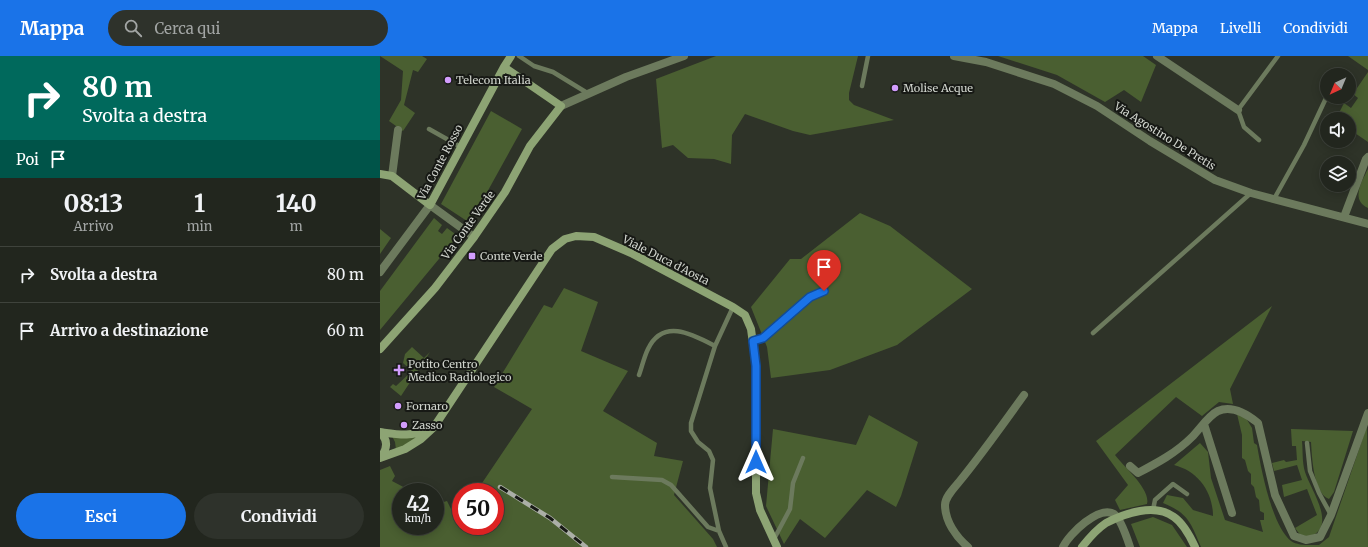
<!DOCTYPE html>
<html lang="it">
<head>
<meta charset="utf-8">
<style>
	:root { --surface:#22261e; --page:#2e322b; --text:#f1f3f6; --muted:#a2a5a4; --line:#3f433c; --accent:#1a73e8 }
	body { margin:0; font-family:Merriweather,serif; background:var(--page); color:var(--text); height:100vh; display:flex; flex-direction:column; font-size:15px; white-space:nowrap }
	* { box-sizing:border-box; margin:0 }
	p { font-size:13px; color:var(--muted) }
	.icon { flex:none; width:22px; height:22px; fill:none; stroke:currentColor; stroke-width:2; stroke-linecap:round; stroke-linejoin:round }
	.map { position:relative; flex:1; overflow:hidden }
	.sheet { display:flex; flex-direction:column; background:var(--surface); width:380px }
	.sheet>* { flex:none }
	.guide { background:#00695c; color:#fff; overflow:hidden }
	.needle { width:26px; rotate:224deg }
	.controls { position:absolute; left:940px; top:12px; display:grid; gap:8px }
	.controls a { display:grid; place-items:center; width:36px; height:36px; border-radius:50%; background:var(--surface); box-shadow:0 2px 10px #0003,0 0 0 1px var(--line); font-size:20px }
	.speed { position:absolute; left:12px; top:427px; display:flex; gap:8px; font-size:20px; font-weight:700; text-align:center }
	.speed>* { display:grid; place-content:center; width:52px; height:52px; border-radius:50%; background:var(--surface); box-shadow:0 2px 10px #0003,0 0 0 1px var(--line); line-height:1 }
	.speed small { font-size:10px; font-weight:400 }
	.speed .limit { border:6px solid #d22; background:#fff; color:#111 }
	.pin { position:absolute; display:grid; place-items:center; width:34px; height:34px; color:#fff; margin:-41px -17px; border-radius:50% 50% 50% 0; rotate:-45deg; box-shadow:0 0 4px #0007 }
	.pin .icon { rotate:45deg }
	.me { position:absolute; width:44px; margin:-22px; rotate:0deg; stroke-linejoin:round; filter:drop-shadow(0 0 3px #0008) }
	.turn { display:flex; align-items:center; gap:14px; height:84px; padding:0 16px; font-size:18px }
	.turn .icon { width:52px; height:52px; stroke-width:2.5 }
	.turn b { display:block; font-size:28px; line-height:34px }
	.then { display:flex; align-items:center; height:38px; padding:0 16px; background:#0003; gap:8px; font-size:15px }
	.eta { display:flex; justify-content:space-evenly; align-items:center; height:68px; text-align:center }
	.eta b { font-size:24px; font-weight:700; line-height:28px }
	.cta { display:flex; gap:8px; margin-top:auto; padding:8px 16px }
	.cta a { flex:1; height:46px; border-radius:24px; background:var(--accent); color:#fff; font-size:16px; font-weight:700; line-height:46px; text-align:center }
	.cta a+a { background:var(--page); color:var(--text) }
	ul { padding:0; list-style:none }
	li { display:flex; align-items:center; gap:12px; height:56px; padding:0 16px; border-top:1px solid var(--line) }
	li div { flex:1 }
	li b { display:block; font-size:15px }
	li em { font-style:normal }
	header { display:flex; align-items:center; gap:24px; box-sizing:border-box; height:56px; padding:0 20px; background:var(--accent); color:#fff }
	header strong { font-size:19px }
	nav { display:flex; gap:22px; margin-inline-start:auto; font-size:14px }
	.search { width:280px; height:36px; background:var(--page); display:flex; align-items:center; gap:10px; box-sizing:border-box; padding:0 14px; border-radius:22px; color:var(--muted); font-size:15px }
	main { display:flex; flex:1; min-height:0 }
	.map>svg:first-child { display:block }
	.green { fill:#4a5f31 }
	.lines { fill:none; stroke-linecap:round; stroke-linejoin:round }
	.lane { stroke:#6c7a5d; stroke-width:4.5 }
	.street { stroke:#6c7a5d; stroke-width:8 }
	.secondary { stroke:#8da474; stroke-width:8 }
	.rail-casing { stroke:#abafa7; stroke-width:4.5 }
	.rail { stroke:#171915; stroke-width:3; stroke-dasharray:9; stroke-linecap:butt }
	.route-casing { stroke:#114b97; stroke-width:10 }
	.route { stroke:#1a73e8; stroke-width:7 }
	.poi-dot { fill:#d29dfd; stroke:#171915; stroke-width:1.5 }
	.labels { text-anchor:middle; stroke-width:4; stroke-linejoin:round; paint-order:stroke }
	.poi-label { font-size:11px; fill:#d0d4cd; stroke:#171915; text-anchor:start }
	.street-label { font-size:11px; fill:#d0d4cd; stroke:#171915 }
</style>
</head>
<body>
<header>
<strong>Mappa</strong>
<div class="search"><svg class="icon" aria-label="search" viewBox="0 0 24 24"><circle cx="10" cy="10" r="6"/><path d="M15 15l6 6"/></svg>Cerca qui</div>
<nav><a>Mappa</a><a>Livelli</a><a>Condividi</a></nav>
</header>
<main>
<section class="sheet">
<div class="guide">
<div class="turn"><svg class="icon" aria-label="right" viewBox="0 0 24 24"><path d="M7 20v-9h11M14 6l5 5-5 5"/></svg><div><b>80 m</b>Svolta a destra</div></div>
<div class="then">Poi<svg class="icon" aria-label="arrive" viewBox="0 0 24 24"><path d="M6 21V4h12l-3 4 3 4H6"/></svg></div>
</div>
<div class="eta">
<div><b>08:13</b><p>Arrivo</p></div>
<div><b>1</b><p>min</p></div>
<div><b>140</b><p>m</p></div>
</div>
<ul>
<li><svg class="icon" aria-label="right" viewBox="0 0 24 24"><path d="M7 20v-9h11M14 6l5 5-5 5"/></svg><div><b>Svolta a destra</b></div><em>80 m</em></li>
<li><svg class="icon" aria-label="arrive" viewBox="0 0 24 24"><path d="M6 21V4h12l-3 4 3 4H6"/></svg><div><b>Arrivo a destinazione</b></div><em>60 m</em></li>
</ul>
<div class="cta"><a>Esci</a><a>Condividi</a></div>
</section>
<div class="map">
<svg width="988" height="491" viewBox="0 0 988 491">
	<rect width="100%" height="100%" fill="#2e3328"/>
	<path class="green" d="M0,0H42L47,3L38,16L33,14L24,49L35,57L23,75L9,65L21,44L23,15Z
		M336,0H478L469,37V44L474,49L514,64L430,79L413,75L365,58L352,79L351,108L334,103L308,102L293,89L282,92L276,23Z
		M618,0H763L776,9L761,46L744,34L725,46L677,19Z
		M968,0H988V14Z
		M988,16V86L969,73V63H956L964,47L971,52L978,42L973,38Z
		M111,55L142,73L90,167L61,148Z
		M988,113V152C970,144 982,125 988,113Z
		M480,157L510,170L592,233L517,289L450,314L391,322L387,291L371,251L410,203H421Z
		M54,162L62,169L58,175L62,178L67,172L78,180L0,274V235Z
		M0,173L11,182L0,198Z
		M184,232L218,246L201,295L248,315L223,355L277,387L274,400L303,405L294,439L333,483L337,491H0V414L10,410L15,420L12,425L33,436H21V470H55V448H57L67,445L71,453L81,447V470H115V436H96L152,353L114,331L164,249L172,252Z
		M892,250L850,333L853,348L839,346L822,360L796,341L735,399C743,410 771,433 767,448L740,454L735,444L748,429L716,385Z
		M32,291L44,302L50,296L21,340L10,331L13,328L16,330L32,315L23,307L25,298Z
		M857,358L866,362L872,372L874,387L877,389C881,413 892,470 911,485C918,490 930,489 939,489L949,481L987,370L988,491H821C811,467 808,457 783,447L787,439L803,442L813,454L833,460C833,436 818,415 794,409L820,387L828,396L831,422L845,464L883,476L880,464H884V457L880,455L879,444L876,441L874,431L871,428V418L868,415L865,404L862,402V379Z
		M489,359L538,386L521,440L516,451L487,434L445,482L420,463L404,488L386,450L393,373L476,389Z
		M911,373L973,375L954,436L949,443C933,437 932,400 931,386L922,385C923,395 922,406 925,416C930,432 954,465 935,478C932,480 930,481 926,481C920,480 918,476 915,472L937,459L927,433L904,441L902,429L922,424L917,409L894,415L892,407L904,404L906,406L917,404L916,390H912Z
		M43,379L16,394L15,386L12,380Z
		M773,461L792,469L807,491H760L751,468Z"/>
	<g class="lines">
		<path class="lane" d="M139,0L154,10L173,16L209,38
			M482,30L488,0
			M49,73L81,91
			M879,84L864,71L858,54L898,0
			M894,143L924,89L947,40
			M713,277L871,137
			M373,285L383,282L430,241L444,235
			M259,319C262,311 264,301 268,293C283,262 312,278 335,290
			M927,387L930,415L939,437L951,459
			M232,421L282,424L291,429L328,471L339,475
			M773,454L775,444L793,428L807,438
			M394,483L410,453L413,427L423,402
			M346,491L339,475L330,432L333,404L329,395L318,386L311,375V367L335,290L353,251"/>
		<path class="street" d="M574,0L606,6L674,28L717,50L770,85L835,124L871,137L988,168
			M777,0L858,54
			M181,50L246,21L304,0
			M12,120L18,74
			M964,161L986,103L988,101
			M0,216L50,149L94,181
			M824,368L852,457
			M750,410L758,417C777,407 796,397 812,381C819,374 829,359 838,355C852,349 867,358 878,367L895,439L914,480L926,484L940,481L951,459L988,357
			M588,491C576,481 565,465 565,449C565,441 574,432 579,426C602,398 623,368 644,339
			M683,491C689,478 719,449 734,458C741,463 747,482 750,491"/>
		<path class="secondary" d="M0,118L12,120L50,149L124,11L131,0
			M0,293L55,232L94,181L125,136L150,90L181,50L124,11
			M0,376C21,379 29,381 50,373
			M0,377C9,384 7,393 1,401
			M0,402L25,393L41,383L54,371L172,193L185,183L196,180L214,181L251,197L353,251L365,259L371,273L376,310V437L380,454L397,491
			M702,491C709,482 717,473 726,467C745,457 775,447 794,461C804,468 810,480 815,491"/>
		<g class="rail-casing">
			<path id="rail" d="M120,431L170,462L206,491"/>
		</g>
		<use href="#rail" class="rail"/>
	</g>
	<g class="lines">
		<g class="route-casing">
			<path id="route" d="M376,406V310L373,285L383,282L430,241L444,235"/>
		</g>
		<use href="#route" class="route"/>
	</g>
	<g class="poi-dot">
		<circle cx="68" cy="24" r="4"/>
		<circle cx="515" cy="32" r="4"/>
		<rect x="88" y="196" width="8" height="8" rx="2"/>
		<path d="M17 308h4v4h4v4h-4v4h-4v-4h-4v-4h4z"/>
		<circle cx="18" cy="350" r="4"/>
		<circle cx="24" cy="369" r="4"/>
	</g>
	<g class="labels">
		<g class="poi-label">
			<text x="76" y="28">Telecom Italia</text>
			<text x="523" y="36">Molise Acque</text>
			<text x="100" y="204">Conte Verde</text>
			<text x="28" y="312">Potito Centro<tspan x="28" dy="13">Medico Radiologico</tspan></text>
			<text x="26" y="354">Fornaro</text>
			<text x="32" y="373">Zasso</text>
		</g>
		<g class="street-label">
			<text transform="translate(785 80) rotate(32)" y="4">Via Agostino De Pretis</text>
			<text transform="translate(60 106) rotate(-62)" y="4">Via Conte Rosso</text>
			<text transform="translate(88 169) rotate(-54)" y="4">Via Conte Verde</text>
			<text transform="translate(286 204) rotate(27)" y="4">Viale Duca d'Aosta</text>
		</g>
	</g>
</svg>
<div class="controls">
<a><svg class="needle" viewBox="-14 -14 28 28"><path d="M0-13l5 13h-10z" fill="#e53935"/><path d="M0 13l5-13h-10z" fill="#a2a5a4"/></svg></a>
<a><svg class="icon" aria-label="sound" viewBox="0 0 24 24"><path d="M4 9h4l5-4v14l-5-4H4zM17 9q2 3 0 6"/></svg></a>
<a><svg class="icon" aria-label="layers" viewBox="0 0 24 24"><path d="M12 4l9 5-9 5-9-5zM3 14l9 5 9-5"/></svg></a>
</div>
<div class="speed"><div>42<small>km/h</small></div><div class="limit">50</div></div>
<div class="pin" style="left:444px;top:235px;background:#d93025"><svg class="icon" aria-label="arrive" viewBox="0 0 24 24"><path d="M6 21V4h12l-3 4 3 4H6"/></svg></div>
<svg class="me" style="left:376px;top:406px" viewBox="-20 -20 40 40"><path d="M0-17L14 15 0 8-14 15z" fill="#1a73e8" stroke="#fff" stroke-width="4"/></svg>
</div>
</main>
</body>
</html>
